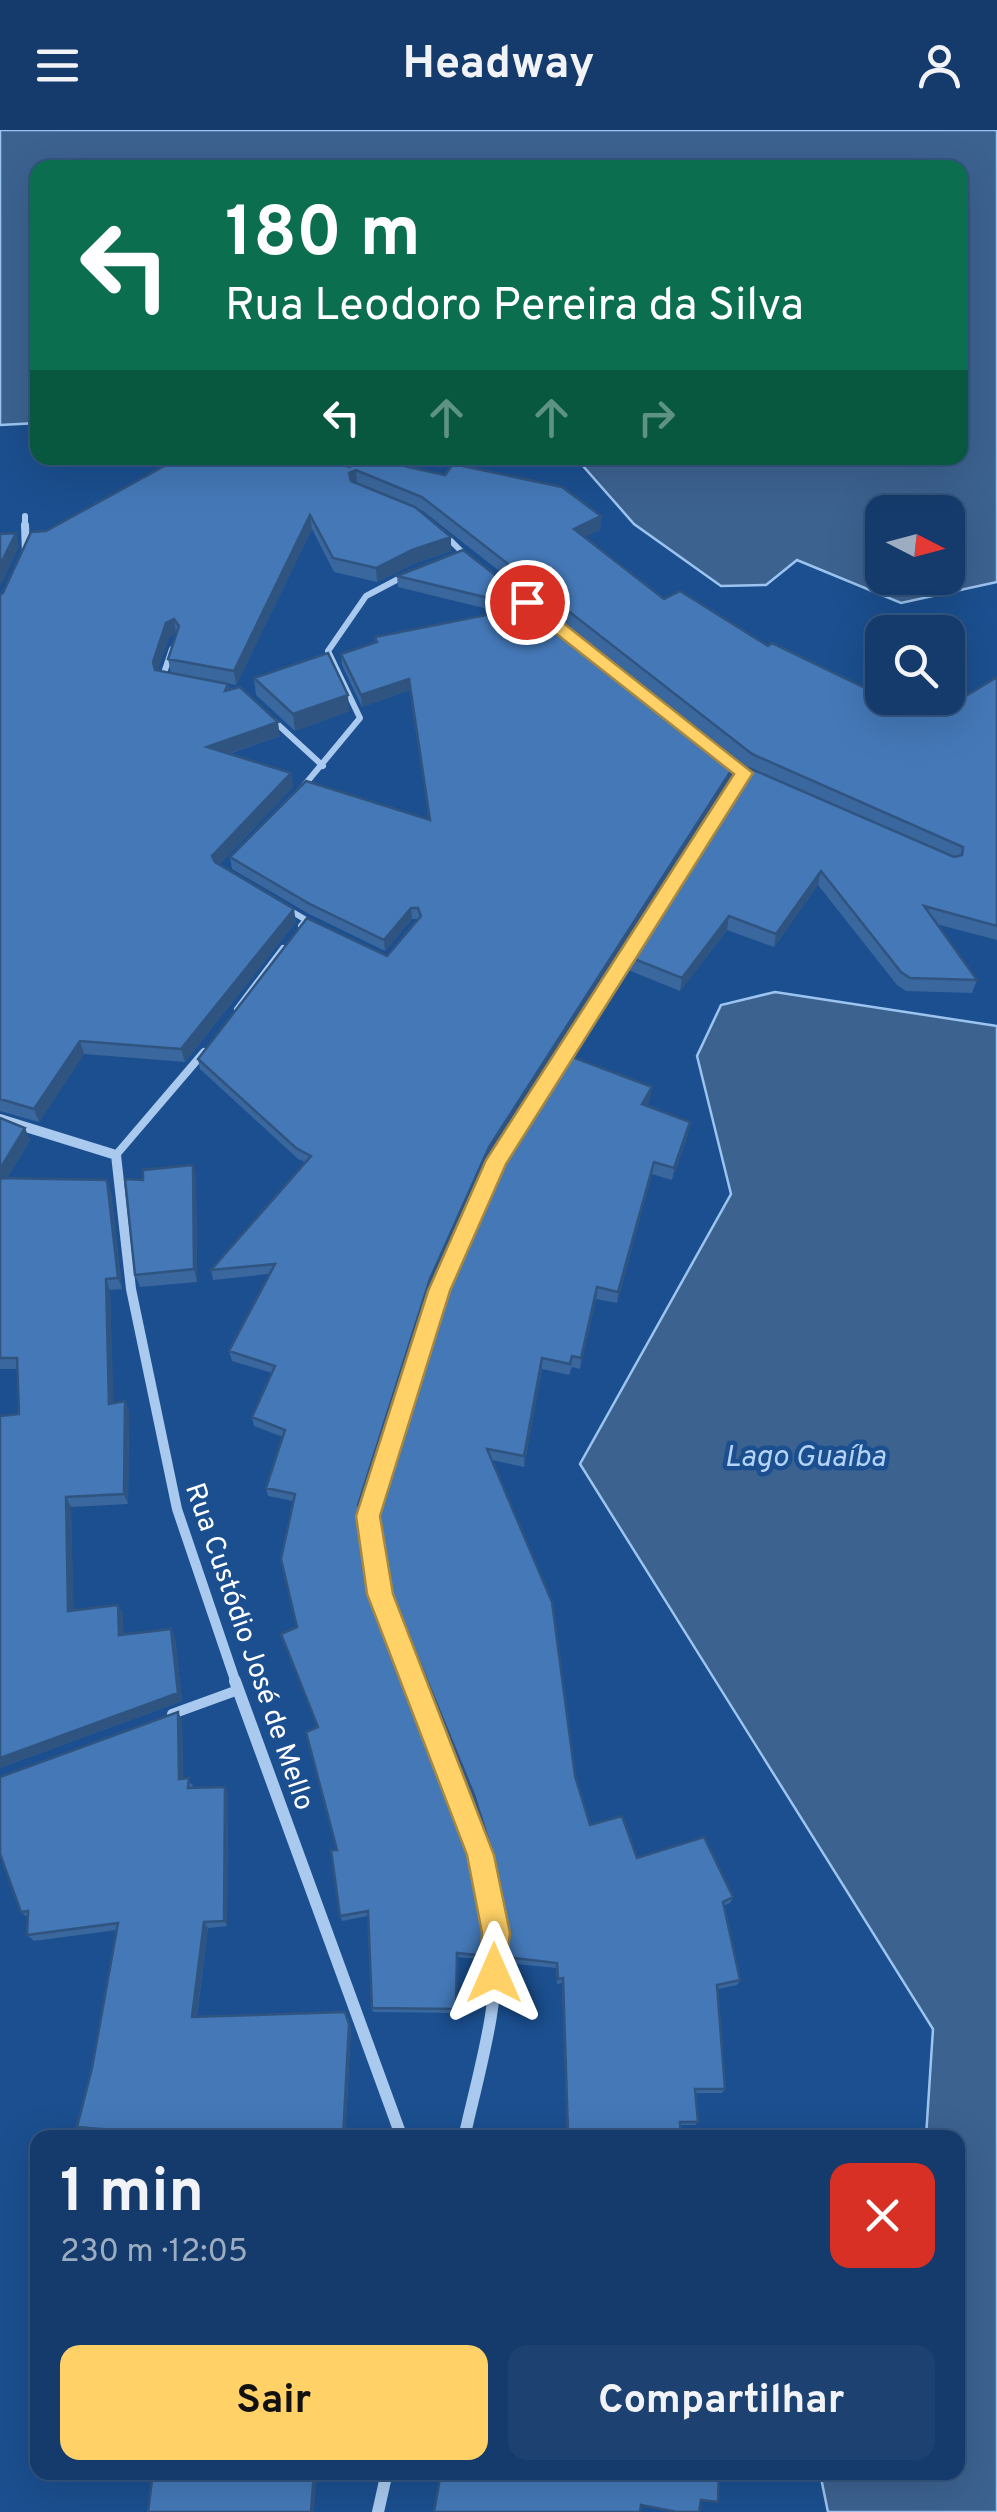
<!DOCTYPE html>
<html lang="pt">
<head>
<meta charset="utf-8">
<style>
	:root { --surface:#143b6b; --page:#1d4271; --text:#f1f3f6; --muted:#9dadc1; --line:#33557e; --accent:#ffd166 }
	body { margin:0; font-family:Overpass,sans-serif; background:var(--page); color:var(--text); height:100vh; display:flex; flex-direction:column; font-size:38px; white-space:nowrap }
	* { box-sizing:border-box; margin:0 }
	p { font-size:32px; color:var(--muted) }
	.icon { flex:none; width:55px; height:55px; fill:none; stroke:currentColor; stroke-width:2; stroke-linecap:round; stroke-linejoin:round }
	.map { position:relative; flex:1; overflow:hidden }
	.panel { position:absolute; left:30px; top:2000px; width:935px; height:350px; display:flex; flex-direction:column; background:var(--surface); border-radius:20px; box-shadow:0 10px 40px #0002,0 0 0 2px var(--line) }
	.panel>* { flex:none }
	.top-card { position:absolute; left:30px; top:30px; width:938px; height:305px; border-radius:20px; box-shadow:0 10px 40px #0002,0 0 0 2px var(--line); background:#0b6e4f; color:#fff; overflow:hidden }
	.needle { width:65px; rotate:96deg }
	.buttons { position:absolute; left:865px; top:365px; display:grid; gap:20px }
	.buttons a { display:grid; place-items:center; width:100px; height:100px; border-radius:20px; background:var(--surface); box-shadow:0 10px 40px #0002,0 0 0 2px var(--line); font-size:50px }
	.pin { position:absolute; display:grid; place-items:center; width:85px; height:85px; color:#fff; margin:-42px; border:5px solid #fff; border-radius:50%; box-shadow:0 2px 10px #0007 }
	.me { position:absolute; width:110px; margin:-55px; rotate:0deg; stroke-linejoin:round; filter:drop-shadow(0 0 8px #0008) }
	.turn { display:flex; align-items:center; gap:35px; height:210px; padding:0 30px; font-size:45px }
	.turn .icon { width:130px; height:130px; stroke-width:2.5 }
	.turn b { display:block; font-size:70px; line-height:85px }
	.lanes { display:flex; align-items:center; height:95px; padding:0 30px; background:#0003; justify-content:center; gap:50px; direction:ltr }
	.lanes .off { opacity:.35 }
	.round { display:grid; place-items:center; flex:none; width:105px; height:105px; border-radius:20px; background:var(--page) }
	.headline { display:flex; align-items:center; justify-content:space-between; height:170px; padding:0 30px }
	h1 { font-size:60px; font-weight:700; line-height:75px }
	.action { display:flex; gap:20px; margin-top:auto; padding:20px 30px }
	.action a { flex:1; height:115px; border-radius:20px; background:var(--accent); color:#111; font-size:40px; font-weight:700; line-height:115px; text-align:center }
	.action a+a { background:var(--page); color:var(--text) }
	header { display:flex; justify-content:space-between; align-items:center; height:130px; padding:0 30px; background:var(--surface); font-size:45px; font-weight:700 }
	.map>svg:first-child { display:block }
	.water { fill:#3c6290; stroke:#9cc4f0; stroke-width:2.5; fill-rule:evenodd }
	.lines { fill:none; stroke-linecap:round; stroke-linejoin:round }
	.service-far2 { stroke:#a9c9ee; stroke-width:6 }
	.service-far1 { stroke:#a9c9ee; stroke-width:8 }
	.service { stroke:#a9c9ee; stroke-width:10 }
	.minor-far3 { stroke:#a9c9ee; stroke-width:6 }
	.minor-far2 { stroke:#a9c9ee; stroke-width:8 }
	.minor-far1 { stroke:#a9c9ee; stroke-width:10 }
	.minor { stroke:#a9c9ee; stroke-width:12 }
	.wall { fill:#3a679d }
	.shaded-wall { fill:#305480 }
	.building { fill:#4478b7; stroke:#305480; stroke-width:2.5 }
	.route { fill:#ffd166; stroke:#a68842; stroke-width:2.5 }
	.labels { text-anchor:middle; stroke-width:9; stroke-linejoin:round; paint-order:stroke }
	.street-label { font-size:28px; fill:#fff; stroke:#1b4f8f }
	.water-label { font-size:30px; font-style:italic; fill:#b5d3f5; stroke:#1b4f8f }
</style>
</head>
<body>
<header><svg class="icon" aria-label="menu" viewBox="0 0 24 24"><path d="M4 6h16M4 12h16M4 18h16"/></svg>Headway<svg class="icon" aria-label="person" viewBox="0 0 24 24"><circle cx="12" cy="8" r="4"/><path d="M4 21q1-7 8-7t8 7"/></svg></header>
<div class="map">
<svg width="997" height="2382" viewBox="0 0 997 2382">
	<rect width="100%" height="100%" fill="#1b4f8f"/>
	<path class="water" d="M0,0H997V452L901,473L797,430L766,455L721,456L634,394L576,328H960V38H38L37,293L0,295ZM882,382H948V448H882Z
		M775,862L997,896V2382H828L820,2343L958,2342V2008L926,2007L933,1899L580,1334L731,1064L697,926L721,875Z"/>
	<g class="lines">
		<path class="service-far2" d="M443,403L464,424
			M162,549L172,519
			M274,591L323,636
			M302,658L360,588L328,521L366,466L404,446
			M286,778L306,790L301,796
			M237,879L283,818"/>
		<path class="service-far1" d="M116,1025L204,922"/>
		<path class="service" d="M172,1584L238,1560"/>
		<path class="minor-far3" d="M25,386V397"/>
		<path class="minor-far2" d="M25,395L26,424
			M578,904L744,643L725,628"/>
		<path class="minor-far1" d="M0,989L116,1025L131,1159L177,1379L236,1553
			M415,1553L380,1464L368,1386L439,1161L497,1031L579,902"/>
		<path class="minor" d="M235,1551L402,2008
			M414,1551C445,1631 491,1718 496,1805C500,1874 479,1941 464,2008
			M378,2382L387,2342"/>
	</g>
	<path class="wall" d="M350,337L601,386L600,400L584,407L664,469L882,568L964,567L997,547V810L936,794L977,850L972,863L906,861L897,855L818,755L774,817L727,800L680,861L628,840L629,827L749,638L423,381L416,378L451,421L413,434L377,452L334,442L312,399L236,555L171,543L168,529L176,503L169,507L157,540L228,554L229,560L280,606L229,624L291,643L293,657L219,735L296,792L185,932L84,924L39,992L0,981V465L3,463L46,401Z
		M463,420L734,645L489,1027L431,1158L360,1383L371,1460L482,1769L486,1830L458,1827L456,1883L373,1882L372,1878L368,1786L342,1791L340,1786L337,1720L317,1597L297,1497L293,1371L268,1366L266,1358L283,1307L254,1296L252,1287L272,1243L232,1231L229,1221L269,1144L213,1150L211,1140L305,1032L298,1029L200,939L198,929L387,826L418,789H412L385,821L309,784L232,739L230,727L429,690L410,560L362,577L342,535L341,524L375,512V507L500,482L398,457L397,446Z
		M254,548L349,581L295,601L256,565Z
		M650,969L647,976L688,1004L672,1050L652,1044L617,1173L596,1169L580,1239L572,1237L569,1245L542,1239L524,1337L492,1330L575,1646L590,1695L637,1728L733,1767L730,1773L723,1776L740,1850L737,1855L718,1859L725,1959L722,1963H695L698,1992L695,1995H680L681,2008H556L557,2004H567L562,1853L557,1854L556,1838L506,1833L502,1771L495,1737L474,1672L388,1462L376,1377Z
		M0,988L30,1010L7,1048L111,1062L122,1159L110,1160L113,1273L125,1271L129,1282L128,1374L71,1377L73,1480L118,1475L123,1484V1504L171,1499L175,1508L182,1571L0,1638L19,1284L18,1239H0Z
		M196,1047L197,1152L140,1157L135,1145Z
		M182,1590L183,1648L193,1655L192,1658L225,1657L228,1664L227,1796L208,1798L197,1886L345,1882L351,1898L345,2008H183L83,2000L77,1997L92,1938L117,1800L34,1811L27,1805L28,1788L21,1782Z"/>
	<path class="shaded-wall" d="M356,340L357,354L350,357L349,343Z
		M310,385L312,399L236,555L234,541Z
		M601,386L600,400L573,413L574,399Z
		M16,403L19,417L0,457V435Z
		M451,407V421L413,434L377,452L376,438L412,420Z
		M174,489L176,503L169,507L156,546L153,532L166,493Z
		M409,549L410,560L362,577L361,565Z
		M348,565L349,581L295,601L293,584Z
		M278,592L280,606L210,630L207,617Z
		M736,633L734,645L489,1027L431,1158L360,1383L358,1375L430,1149L489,1017Z
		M291,643L293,657L214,740L212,726Z
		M821,741L818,755L774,817L776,804Z
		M411,778L412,789L385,821L384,810Z
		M294,779L296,792L185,932L181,919Z
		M729,786L727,800L680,861L682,848Z
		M80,911L84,924L39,992L34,979Z
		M652,957L650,969L641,987L642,974Z
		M690,992L688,1004L672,1050L674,1038Z
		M25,998L30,1010L0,1059V1039Z
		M654,1032L652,1044L617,1173L618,1162Z
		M193,1035L196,1047L197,1152L194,1139Z
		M107,1050L111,1062L122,1159L118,1148Z
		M106,1149L110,1160L114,1285L109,1274Z
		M597,1157L596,1169L580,1239L581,1228Z
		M542,1228V1239L524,1337V1326Z
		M125,1271L129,1282L128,1374L124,1364Z
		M66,1367L71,1377L74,1489L68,1481Z
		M118,1475L123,1484L124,1513L119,1505Z
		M171,1499L175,1508L182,1571L0,1638V1628Z
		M178,1582L182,1590L183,1656L179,1649Z
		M225,1657L228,1664L227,1796L224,1791Z
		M204,1792L208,1798L196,1891L192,1887Z
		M349,1894L351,1898L345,2008H343Z
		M314,2342H317L314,2382H311Z"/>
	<path class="building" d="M179,328H316L350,337L364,328H368L445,345L453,334L562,357L601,386L574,399L664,469L680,461L768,516L772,513L882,566V568H948V555L964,567L997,547V796L924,776L977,850L910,848L901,842L821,741L776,804L729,786L682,848L629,827L749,638L954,727L962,725L963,717L752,624L422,367L356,340L349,343L351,351L415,377L451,407L412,420L376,438L333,428L310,385L234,541L168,529L179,496L174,489L166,493L153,532L155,540L228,554L225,561L240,557L278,592L207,617L291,643L212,726L215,732L294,779L181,919L80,911L34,979L0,969V465L3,463L31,402L46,401Z
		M16,403L0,435V404Z
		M463,420L736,633L489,1017L430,1149L358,1375L371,1460L455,1673L482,1769L486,1826L457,1823L456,1879L372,1878L368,1781L340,1786L331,1720H337L306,1602L318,1597L281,1504L297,1497L281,1429L295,1364L266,1358L285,1300L252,1287L275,1236L229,1221L275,1134L211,1140L311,1026L296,1018L198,929L307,788L387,826L421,786L418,778H411L384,810L308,773L230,727L306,651L430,690L409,549L361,565L341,524L377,512L375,507L526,477L397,446Z
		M328,523L348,565L293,584L254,548Z
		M567,925L652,957L642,974L690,992L674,1038L654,1032L618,1162L597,1157L581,1228L572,1226L570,1234L542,1228L524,1326L487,1319L552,1472L575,1646L590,1695L622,1686L637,1728L704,1707L733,1767L723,1772L740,1850L717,1855L725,1959H695L698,1992H680L681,2008H557V2004H568L563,1848L558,1849L557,1833L506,1827L502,1765L495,1731L474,1665L387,1453L376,1377L447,1153L505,1023Z
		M0,988L25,998L0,1039Z
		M193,1035L194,1139L135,1145L125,1049L143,1050V1040Z
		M0,1048L107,1050L118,1148L106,1149L109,1274L125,1271L124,1364L66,1367L68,1481L118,1475L119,1505L171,1499L178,1563L0,1628V1286L19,1284L17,1228H0Z
		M178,1582L179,1649L189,1648L188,1658L225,1657L224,1791L204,1792L192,1887L345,1882L349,1894L343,2008H210L77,1997L92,1938L118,1793L27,1805L28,1781L21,1782L0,1724V1647Z
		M153,2342H314L311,2382H148Z
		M441,2342H719L718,2372L701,2370L699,2382H677L641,2375L640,2382H434Z"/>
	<path class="route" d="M521,469H533L753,643L506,1034L450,1161L380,1386L393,1464L494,1725L510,1803L504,1853L494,1857L484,1853L480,1843L482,1803L467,1725L367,1464L356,1386L428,1161L486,1030L734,644L521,476Z"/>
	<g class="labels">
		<g class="street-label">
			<text transform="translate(251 1516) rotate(71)" y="10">Rua Custódio José de Mello</text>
		</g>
		<g class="water-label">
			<text x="805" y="1336">Lago Guaíba</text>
		</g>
	</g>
</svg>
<div class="buttons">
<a><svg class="needle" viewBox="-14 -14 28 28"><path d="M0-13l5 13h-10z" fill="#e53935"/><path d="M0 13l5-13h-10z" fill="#9dadc1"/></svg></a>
<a><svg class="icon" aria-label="search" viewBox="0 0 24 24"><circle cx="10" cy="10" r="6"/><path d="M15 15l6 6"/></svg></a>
</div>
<div class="pin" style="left:527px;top:472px;background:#d93025"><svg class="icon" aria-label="arrive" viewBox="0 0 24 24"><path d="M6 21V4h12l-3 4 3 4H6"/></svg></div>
<svg class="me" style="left:494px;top:1843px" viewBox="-20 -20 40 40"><path d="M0-17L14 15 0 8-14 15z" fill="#ffd166" stroke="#fff" stroke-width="4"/></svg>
<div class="top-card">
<div class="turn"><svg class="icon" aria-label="left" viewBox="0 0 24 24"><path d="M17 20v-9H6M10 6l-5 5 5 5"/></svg><div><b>180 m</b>Rua Leodoro Pereira da Silva</div></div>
<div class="lanes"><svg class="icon" aria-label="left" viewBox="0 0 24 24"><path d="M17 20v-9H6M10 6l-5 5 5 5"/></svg><svg class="icon off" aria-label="ahead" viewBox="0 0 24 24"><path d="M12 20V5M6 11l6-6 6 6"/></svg><svg class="icon off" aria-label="ahead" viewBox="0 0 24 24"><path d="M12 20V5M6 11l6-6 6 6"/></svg><svg class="icon off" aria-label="right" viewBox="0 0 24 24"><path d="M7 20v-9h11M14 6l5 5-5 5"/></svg></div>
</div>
<section class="panel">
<div class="headline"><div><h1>1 min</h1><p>230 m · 12:05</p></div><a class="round" style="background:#d93025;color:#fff"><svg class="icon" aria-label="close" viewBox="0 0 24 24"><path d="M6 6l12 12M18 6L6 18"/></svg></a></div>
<div class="action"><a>Sair</a><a>Compartilhar</a></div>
</section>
</div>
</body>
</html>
